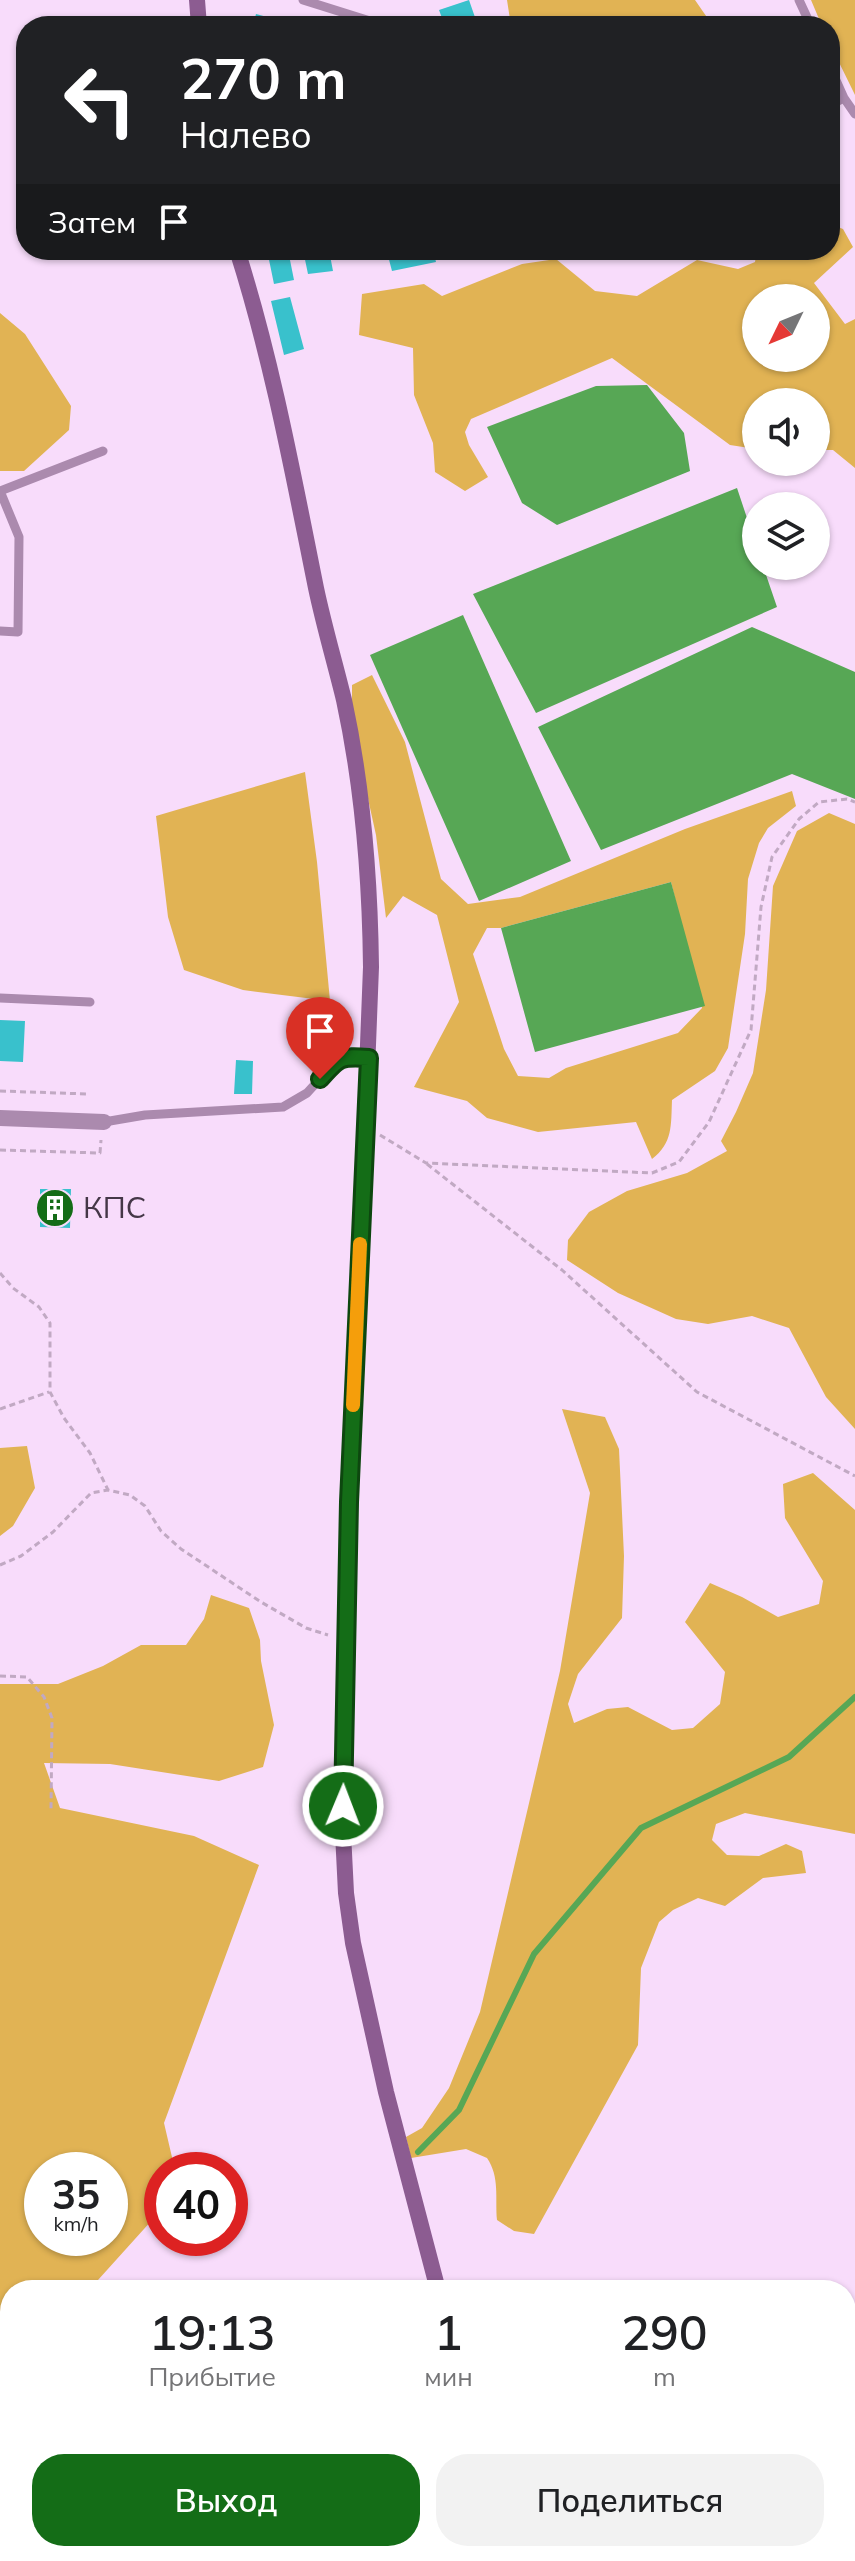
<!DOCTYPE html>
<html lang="ru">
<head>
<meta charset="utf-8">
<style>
	:root { --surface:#fff; --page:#f2f2f2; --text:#202124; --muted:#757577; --accent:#146d17 }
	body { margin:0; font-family:Mulish,sans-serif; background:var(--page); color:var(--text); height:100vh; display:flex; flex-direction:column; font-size:30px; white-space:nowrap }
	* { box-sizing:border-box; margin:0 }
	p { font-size:26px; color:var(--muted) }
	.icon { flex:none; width:44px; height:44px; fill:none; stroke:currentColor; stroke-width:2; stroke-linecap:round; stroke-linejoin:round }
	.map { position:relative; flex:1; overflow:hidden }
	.panel { position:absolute; left:0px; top:2280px; width:856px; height:282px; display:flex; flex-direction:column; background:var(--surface); border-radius:32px 32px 0 0; box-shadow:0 2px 6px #0004 }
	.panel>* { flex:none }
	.banner { position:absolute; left:16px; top:16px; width:824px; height:244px; border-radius:32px; box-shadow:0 2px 6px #0004; background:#202124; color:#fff; overflow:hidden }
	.needle { width:52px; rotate:227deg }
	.controls { position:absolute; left:742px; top:284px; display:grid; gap:16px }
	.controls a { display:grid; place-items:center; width:88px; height:88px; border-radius:50%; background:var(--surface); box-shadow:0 2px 6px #0004; font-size:40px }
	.speed { position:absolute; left:24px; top:2152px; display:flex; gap:16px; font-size:40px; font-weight:700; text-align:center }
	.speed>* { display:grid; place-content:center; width:104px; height:104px; border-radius:50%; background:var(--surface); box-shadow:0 2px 6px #0004; line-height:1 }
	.speed small { font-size:20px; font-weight:400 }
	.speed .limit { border:12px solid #d22; background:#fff; color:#111 }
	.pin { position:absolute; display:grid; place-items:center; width:68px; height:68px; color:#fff; margin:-82px -34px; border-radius:50% 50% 50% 0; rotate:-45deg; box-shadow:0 0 8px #0007 }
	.pin .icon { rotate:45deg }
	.me { position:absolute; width:88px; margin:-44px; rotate:1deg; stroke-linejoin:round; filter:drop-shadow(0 0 6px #0008) }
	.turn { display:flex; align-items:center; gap:28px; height:168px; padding:0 32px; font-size:36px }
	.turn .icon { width:104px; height:104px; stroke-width:2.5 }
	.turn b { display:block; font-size:56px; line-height:68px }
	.then { display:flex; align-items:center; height:76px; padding:0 32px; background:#0003; gap:16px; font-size:30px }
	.eta { display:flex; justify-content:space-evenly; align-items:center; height:136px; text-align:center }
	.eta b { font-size:48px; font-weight:600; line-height:56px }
	.button { display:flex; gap:16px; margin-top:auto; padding:16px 32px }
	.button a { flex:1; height:92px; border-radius:32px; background:var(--accent); color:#fff; font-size:32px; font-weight:600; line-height:92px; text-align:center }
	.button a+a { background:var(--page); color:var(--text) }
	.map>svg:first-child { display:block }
	.green { fill:#e1b354; fill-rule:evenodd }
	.water { fill:#57a755 }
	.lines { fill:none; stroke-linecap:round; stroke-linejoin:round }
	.stream { stroke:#57a755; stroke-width:6 }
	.building { fill:#39c1cc }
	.path { stroke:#c1a9c3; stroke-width:3; stroke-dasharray:6 4; stroke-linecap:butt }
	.lane { stroke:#ab8aae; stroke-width:9 }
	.street { stroke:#ab8aae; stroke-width:16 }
	.secondary { stroke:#8c5c91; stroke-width:16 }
	.route-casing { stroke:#0d470f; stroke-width:20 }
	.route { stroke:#146d17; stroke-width:14 }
	.slow { stroke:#f59e0b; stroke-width:14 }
	.labels { text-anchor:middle; stroke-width:7; stroke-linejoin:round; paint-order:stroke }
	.poi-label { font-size:30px; fill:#453747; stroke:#f8dcfb; text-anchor:start }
</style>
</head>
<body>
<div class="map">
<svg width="855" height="2561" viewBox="0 0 855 2561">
	<rect width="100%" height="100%" fill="#f8dcfb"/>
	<path class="green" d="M507,0H695L713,26H511Z
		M811,0H855V95L830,44V26H822Z
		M830,224L843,229L853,247L814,283L845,324L855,319V468L833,450H816V402H756V449L730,445L612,358L471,419L465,432L469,445L488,477L465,491L435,472L433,443L414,395L413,348L359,335L362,294L424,284L442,296L522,264L556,259L595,291L637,296L697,260L738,269L755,262L757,250H830ZM756,298H816V358H756Z
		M0,313L25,334L71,406L69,430L24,471H0Z
		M372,675L405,742L441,879L468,904L520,897L685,829L792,791L796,806L768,828L759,843L748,879L745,934L728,1048L715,1071L672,1100C671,1125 673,1143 652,1159L636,1122L538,1132L487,1118L467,1101L414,1087L459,1002L437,915L403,896L386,918L376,835L352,726V685ZM671,882L702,1008L678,1033L566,1068L549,1078L518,1076L504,1049L473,954L487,928H501Z
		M305,772L317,862L330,1001L243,990L184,970L168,917L156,816Z
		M829,813L855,824V1429L826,1397L789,1328L752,1316L708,1324L676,1319L618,1293L567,1260L568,1240L589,1212L627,1191L687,1173L727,1151L721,1141L736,1112L753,1073L766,990L773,886L797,831Z
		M562,1409L605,1417L619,1449L624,1556L622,1618L578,1674L568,1704L574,1723L607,1709L628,1707L672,1730L693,1728L720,1704L725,1672L685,1622L710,1583L742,1597L778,1617L819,1604L823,1581L785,1518L783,1484L813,1473L855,1510V1834L745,1813L716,1824L712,1840L727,1855L759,1856L786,1844L802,1851L806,1873L763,1878L725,1906L698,1898L673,1910L659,1922L641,1968L638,2045L534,2234L514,2231L497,2220C495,2198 500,2177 487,2158L466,2149L411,2158L406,2137L422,2128L449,2088L480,2012L560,1671L590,1493Z
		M27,1446L35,1488L13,1526L0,1536V1448Z
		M211,1595L249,1608L260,1640L261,1661L274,1725L263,1767L219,1781L110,1764L44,1763L60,1808L194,1836L259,1865L164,2123L175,2170H162V2209L89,2290H10V2378L0,2398V1684H58L103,1666L141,1645H186L204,1619ZM42,2170H110V2238H42Z"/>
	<path class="water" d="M647,385L684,433L690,471L557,525L522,503L487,427L596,386Z
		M737,488L756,545V566H763L777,607L536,713L473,594Z
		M463,615L571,861L479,901L370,655Z
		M752,627L855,672V799L792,774L601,850L538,727Z
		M671,882L705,1006L535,1052L501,928Z"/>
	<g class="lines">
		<path class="stream" d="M418,2152L459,2110L534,1954L641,1828L789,1757L855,1697"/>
	</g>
	<path class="building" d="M469,0L478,26H445L439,10Z
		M256,14L297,25V26H253Z
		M267,250H288L294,280L274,284Z
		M303,250H329L333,271L308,274Z
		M342,250H368L369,256L344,260Z
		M394,250H433L436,262L392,271L387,252Z
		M290,297L304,349L284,355L271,301Z
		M0,1020L25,1021L23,1062L0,1061Z
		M236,1060L253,1061L252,1094H234Z
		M40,1189H71L70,1228L40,1227Z"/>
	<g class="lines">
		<path class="path" d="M0,1091L88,1094
			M380,1135L426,1163L652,1173L679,1162L709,1122L751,1030L761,907L772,857L799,819L819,802L847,799L855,802
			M0,1150L100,1153L101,1140
			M427,1164L562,1270L697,1392L855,1476
			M0,1273L13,1288L39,1307L50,1323V1392L64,1418L90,1453L108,1490
			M0,1409L49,1392
			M0,1565L21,1556L53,1532L91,1493L108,1490L130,1495L145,1506L161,1531L181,1549L261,1602L306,1628L328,1635
			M0,1676L27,1677L44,1697L52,1718L51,1809"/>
		<path class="lane" d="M303,0L386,26
			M799,0L811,26
			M830,67L844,98L855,114
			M830,105L844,98
			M0,491L103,451
			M0,631L18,632L19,537L0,491
			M0,998L90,1002
			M104,1122L145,1115L283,1107L307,1093L339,1058L345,1056L369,1058"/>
		<path class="street" d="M0,1118L104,1122"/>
		<path class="secondary" d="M197,0L199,26
			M237,250C272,360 293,474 316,588C324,626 335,663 344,700C363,788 370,877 371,967L345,1641L343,1833L346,1893L353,1943L386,2092L438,2290
			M505,2552L507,2561"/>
	</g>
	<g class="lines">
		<g class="route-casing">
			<path id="route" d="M320,1079C339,1057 340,1056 369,1058L349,1502L343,1806"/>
		</g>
		<use href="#route" class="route"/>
		<path class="slow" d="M353,1405L360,1244"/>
	</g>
	<defs>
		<g id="building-disc" transform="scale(2)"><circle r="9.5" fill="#146d17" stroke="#f8dcfb"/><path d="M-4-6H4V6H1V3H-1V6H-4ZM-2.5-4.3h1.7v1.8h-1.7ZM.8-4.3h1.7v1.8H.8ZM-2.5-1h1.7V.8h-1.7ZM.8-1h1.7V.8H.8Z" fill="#fff"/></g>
	</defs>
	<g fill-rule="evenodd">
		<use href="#building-disc" x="55" y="1208"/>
	</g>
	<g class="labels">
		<g class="poi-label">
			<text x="83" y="1218">КПС</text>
		</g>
	</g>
</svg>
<div class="controls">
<a><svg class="needle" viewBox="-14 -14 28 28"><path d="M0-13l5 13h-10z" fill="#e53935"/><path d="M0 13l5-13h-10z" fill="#757577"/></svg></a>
<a><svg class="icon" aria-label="sound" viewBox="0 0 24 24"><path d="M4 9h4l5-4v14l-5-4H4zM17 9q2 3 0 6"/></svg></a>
<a><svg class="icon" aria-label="layers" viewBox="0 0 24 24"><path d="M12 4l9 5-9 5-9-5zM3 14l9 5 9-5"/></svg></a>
</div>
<div class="speed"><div>35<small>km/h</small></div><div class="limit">40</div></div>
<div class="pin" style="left:320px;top:1079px;background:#d93025"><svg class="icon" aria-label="arrive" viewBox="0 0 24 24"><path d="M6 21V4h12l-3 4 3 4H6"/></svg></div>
<svg class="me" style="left:343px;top:1806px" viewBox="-20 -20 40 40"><circle r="17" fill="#146d17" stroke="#fff" stroke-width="3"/><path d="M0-11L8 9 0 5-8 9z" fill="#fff"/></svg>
<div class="banner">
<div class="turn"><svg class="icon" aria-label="left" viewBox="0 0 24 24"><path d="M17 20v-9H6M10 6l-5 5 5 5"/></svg><div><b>270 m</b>Налево</div></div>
<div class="then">Затем<svg class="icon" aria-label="arrive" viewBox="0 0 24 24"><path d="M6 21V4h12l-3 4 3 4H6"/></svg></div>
</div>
<section class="panel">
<div class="eta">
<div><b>19:13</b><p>Прибытие</p></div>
<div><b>1</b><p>мин</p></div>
<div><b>290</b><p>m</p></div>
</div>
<div class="button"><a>Выход</a><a>Поделиться</a></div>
</section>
</div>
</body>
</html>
